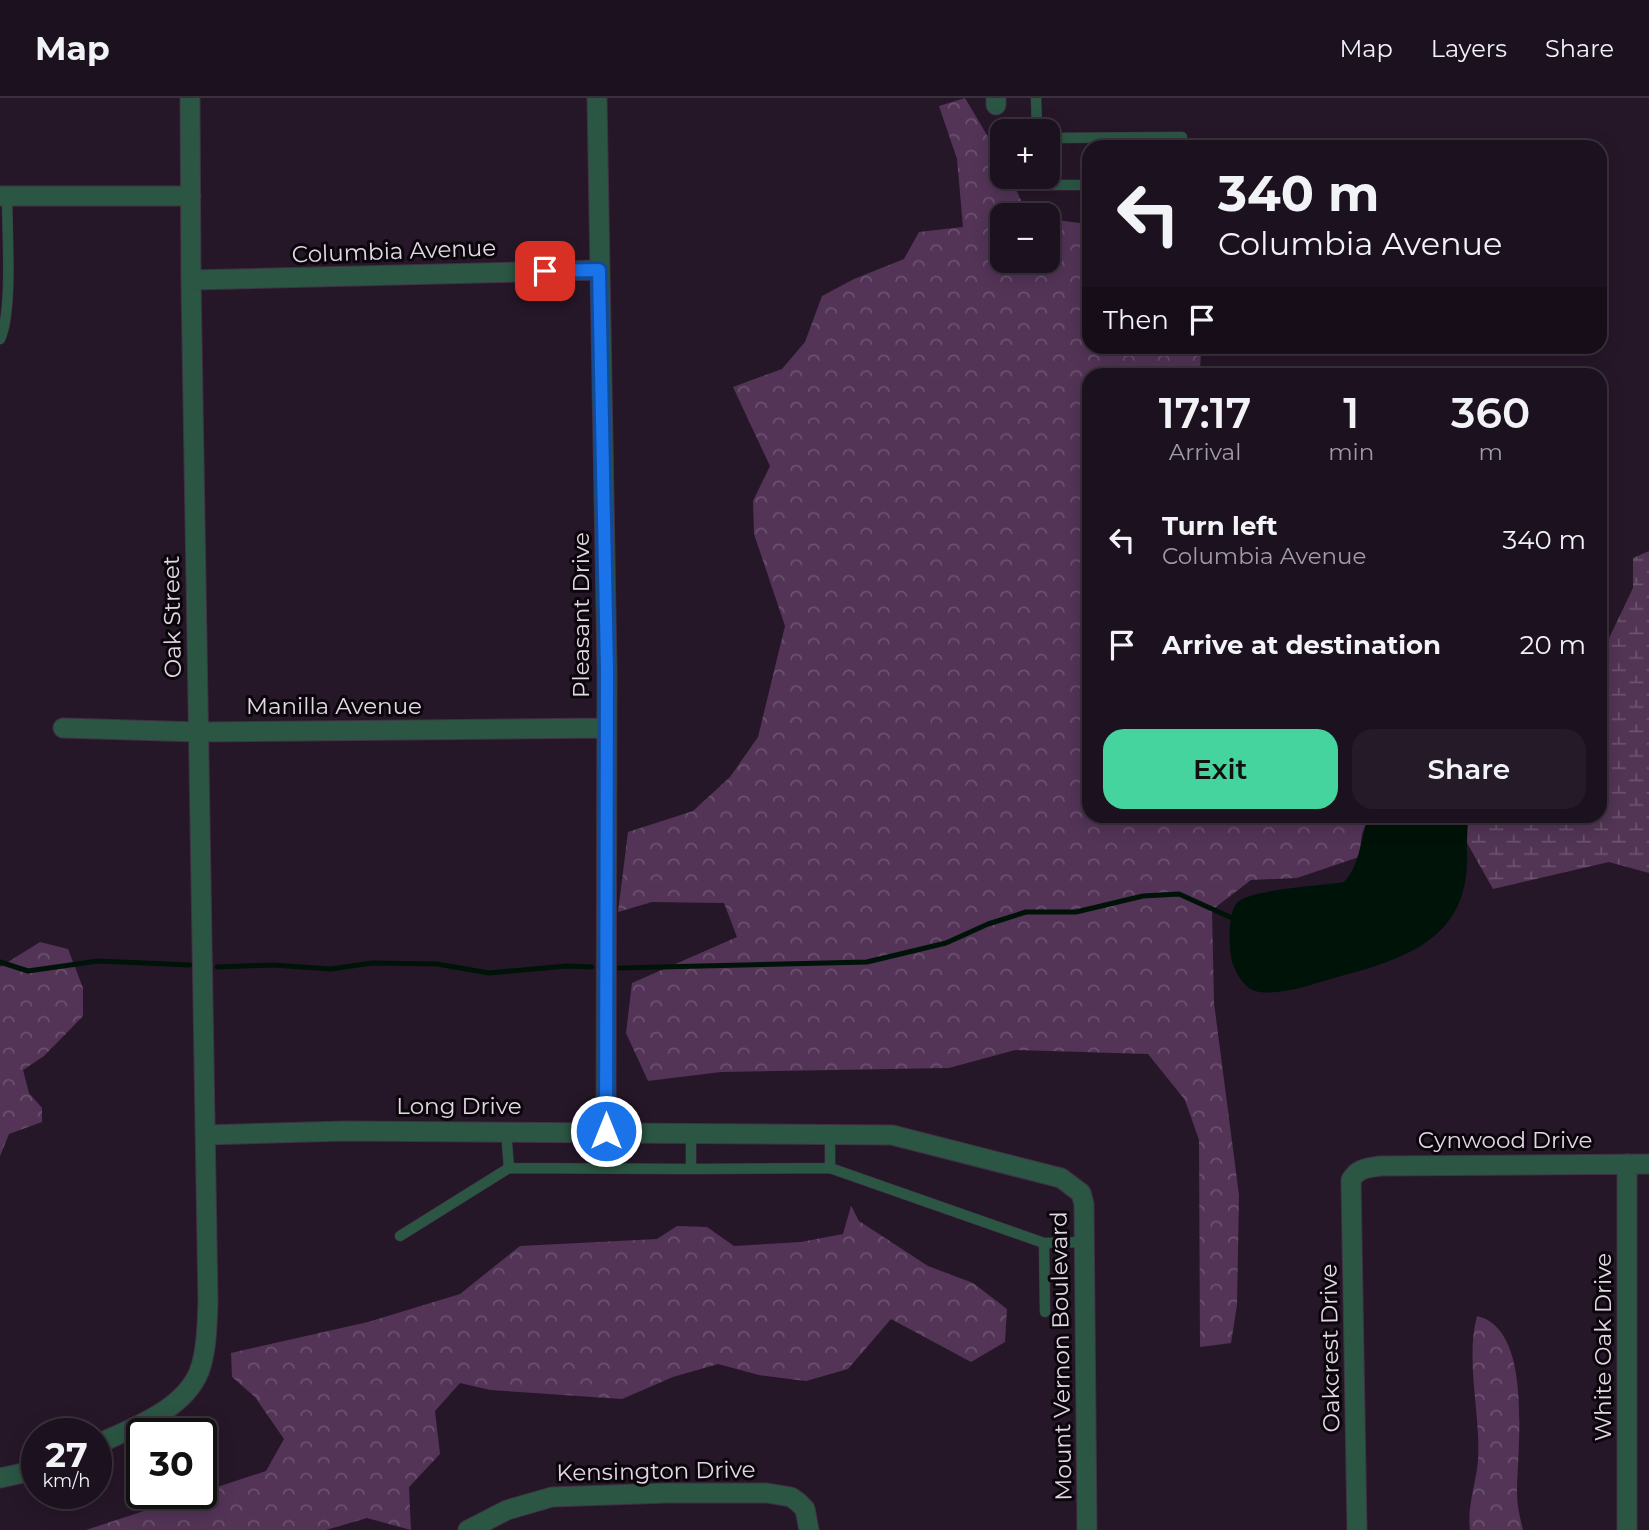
<!DOCTYPE html>
<html lang="en">
<head>
<meta charset="utf-8">
<style>
	:root { --surface:#1c111e; --page:#251a27; --text:#f1f3f6; --muted:#a09da4; --line:#3a313c; --accent:#46d49e }
	body { margin:0; font-family:Montserrat,sans-serif; background:var(--page); color:var(--text); height:100vh; display:flex; flex-direction:column; font-size:26px; white-space:nowrap }
	* { box-sizing:border-box; margin:0 }
	p { font-size:23px; color:var(--muted) }
	.icon { flex:none; width:38px; height:38px; fill:none; stroke:currentColor; stroke-width:2; stroke-linecap:round; stroke-linejoin:round }
	.map { position:relative; flex:1; overflow:hidden }
	.drawer { position:absolute; left:1082px; top:270px; width:525px; height:455px; display:flex; flex-direction:column; background:var(--surface); border-radius:21px; box-shadow:0 4px 18px #0003,0 0 0 2px var(--line) }
	.drawer>* { flex:none }
	.top-card { position:absolute; left:1082px; top:42px; width:525px; height:214px; border-radius:21px; box-shadow:0 4px 18px #0003,0 0 0 2px var(--line); background:#1c111e; color:var(--text); overflow:hidden }
	.controls { position:absolute; left:990px; top:21px; display:grid; gap:14px }
	.controls a { display:grid; place-items:center; width:70px; height:70px; border-radius:14px; background:var(--surface); box-shadow:0 4px 18px #0003,0 0 0 2px var(--line); font-size:35px }
	.speed { position:absolute; left:21px; top:1320px; display:flex; gap:14px; font-size:35px; font-weight:700; text-align:center }
	.speed>* { display:grid; place-content:center; width:91px; height:91px; border-radius:50%; background:var(--surface); box-shadow:0 4px 18px #0003,0 0 0 2px var(--line); line-height:1 }
	.speed small { font-size:18px; font-weight:400 }
	.speed .limit { border:4px solid #111; border-radius:10px; background:#fff; color:#111 }
	.pin { position:absolute; display:grid; place-items:center; width:60px; height:60px; color:#fff; margin:-30px; border-radius:14px; box-shadow:0 4px 10px #0006 }
	.me { position:absolute; width:77px; margin:-38px; rotate:0deg; stroke-linejoin:round; filter:drop-shadow(0 0 5px #0008) }
	.turn { display:flex; align-items:center; gap:24px; height:147px; padding:0 21px; font-size:32px }
	.turn .icon { width:91px; height:91px; stroke-width:2.5 }
	.turn b { display:block; font-size:49px; line-height:60px }
	.then { display:flex; align-items:center; height:66px; padding:0 21px; background:#0003; gap:14px; font-size:26px }
	.eta { display:flex; justify-content:space-evenly; align-items:center; height:119px; text-align:center }
	.eta b { font-size:42px; font-weight:600; line-height:49px }
	.button { display:flex; gap:14px; margin-top:auto; padding:14px 21px }
	.button a { flex:1; height:80px; border-radius:21px; background:var(--accent); color:#111; font-size:28px; font-weight:600; line-height:80px; text-align:center }
	.button a+a { background:var(--page); color:var(--text) }
	ul { padding:0; list-style:none }
	li { display:flex; align-items:center; gap:21px; height:105px; padding:0 21px }
	li div { flex:1 }
	li b { display:block; font-size:26px }
	li em { font-style:normal }
	header { display:flex; align-items:center; gap:42px; box-sizing:border-box; height:98px; padding:0 35px; background:var(--surface); border-bottom:2px solid var(--line) }
	header strong { font-size:33px }
	nav { display:flex; gap:38px; margin-inline-start:auto; font-size:24px }
	.map>svg:first-child { display:block }
	.forest { fill:url(#forest-crowns) }
	.wetland { fill:url(#wetland-marsh) }
	.water { fill:#001309 }
	.lines { fill:none; stroke-linecap:round; stroke-linejoin:round }
	.stream { stroke:#001309; stroke-width:5 }
	.lane-casing { stroke:#403242; stroke-width:11 }
	.street-casing { stroke:#403242; stroke-width:21 }
	.lane { stroke:#2b5644; stroke-width:10 }
	.street { stroke:#2b5644; stroke-width:19 }
	.route-casing { stroke:#114b97; stroke-width:18 }
	.route { stroke:#1a73e8; stroke-width:12 }
	.labels { text-anchor:middle; stroke-width:6; stroke-linejoin:round; paint-order:stroke }
	.street-label { font-size:23px; fill:#e2d8e3; stroke:#0b050c }
</style>
</head>
<body>
<header>
<strong>Map</strong>
<nav><a>Map</a><a>Layers</a><a>Share</a></nav>
</header>
<div class="map">
<svg width="1649" height="1432" viewBox="0 0 1649 1432">
	<defs>
		<pattern id="forest-crowns" width="20" height="18" patternUnits="userSpaceOnUse" patternTransform="scale(1.75)"><rect width="20" height="18" fill="#533457"/><path d="M2 6a3 3 0 1 1 6 0M12 15a3 3 0 1 1 6 0" fill="none" stroke="#6b516f"/></pattern>
		<pattern id="wetland-marsh" width="20" height="14" patternUnits="userSpaceOnUse" patternTransform="scale(1.75)"><rect width="20" height="14" fill="#523555"/><path d="M1 5h8M5 5V1M11 12h8M15 12V8" fill="none" stroke="#6b526d"/></pattern>
	</defs>
	<rect width="100%" height="100%" fill="#261728"/>
	<path class="forest" d="M965,0L1003,64V79H1010L1028,117H1003V163H1048V121L1088,126V248L1201,249L1200,276H1088V718H1369L1362,736L1359,759L1297,780L1251,782L1212,812L1214,905L1239,1097L1237,1207L1231,1245L1200,1249L1199,1042L1185,1002L1148,956L1015,952L949,970L721,974L648,983L626,935L632,885L737,839L724,805L652,804L618,814L628,734L693,713L730,679L758,639L785,528L754,436L753,403L770,368L733,289L782,271L805,244L822,198L854,181L904,161L919,134L963,129L957,61L939,8Z
		M40,844L68,851L83,890V918L44,958L23,972L29,995L42,1010V1024L9,1036L0,1058V869Z
		M851,1108L859,1123L928,1168L973,1185L1007,1211L1005,1244L971,1264L891,1221L848,1271L806,1283L759,1277L718,1266L673,1279L622,1301L490,1292L460,1285L435,1313L440,1356L409,1389L411,1432L367,1420L326,1432H86L266,1373L284,1341L255,1299L232,1279L231,1255L368,1224L460,1196L520,1148L657,1141L677,1128L707,1129L734,1148L801,1144L843,1136Z
		M1477,1218C1534,1231 1517,1351 1517,1395C1517,1407 1520,1420 1523,1432H1470C1467,1408 1476,1386 1478,1363C1481,1316 1465,1263 1477,1218Z"/>
	<path class="wetland" d="M1649,453V775L1609,764L1493,791L1466,743L1469,718H1600V559L1633,490V460Z"/>
	<path class="water" d="M1369,718H1466C1469,729 1466,743 1467,755C1470,842 1404,861 1334,880C1314,886 1276,899 1255,893C1243,889 1233,871 1231,859C1229,846 1228,818 1236,806C1246,791 1322,788 1344,784C1361,766 1360,740 1369,718Z"/>
	<g class="lines">
		<path class="stream" d="M0,864L28,873L98,863L190,867
			M217,869L273,867L331,871L372,865L437,866L489,875L567,868L592,869
			M619,870L867,864L946,845L988,826L1026,814H1076L1143,798L1179,796L1232,820"/>
		<g class="lane-casing">
			<path id="lane" d="M1036,0L1037,33
				M1048,40L1182,39V49
				M1037,79V87H1088
				M0,241C13,214 7,132 7,98
				M506,1033L509,1070L691,1071V1035
				M830,1070L1044,1145L1085,1144
				M691,1071L830,1070V1036
				M400,1138L509,1070
				M1044,1145L1045,1214"/>
		</g>
		<g class="street-casing">
			<path id="street" d="M597,0L607,572L606,1033
				M996,0V7
				M0,98H191
				M191,182L599,172
				M63,630L199,634L606,630
				M206,1037L345,1033L892,1037L1061,1080L1081,1095L1084,1106L1087,1432
				M1627,1066V1432
				M96,1347C131,1330 183,1313 199,1274C207,1253 207,1226 208,1204L191,182L190,0
				M0,1380L37,1372
				M468,1432L507,1412L552,1399L667,1395H767L791,1399L798,1404L805,1411L809,1432
				M1357,1432L1351,1082C1358,1070 1367,1070 1380,1068L1649,1066"/>
		</g>
		<use href="#lane" class="lane"/>
		<use href="#street" class="street"/>
	</g>
	<g class="lines">
		<g class="route-casing">
			<path id="route" d="M545,173L599,172L607,572L606,1033"/>
		</g>
		<use href="#route" class="route"/>
	</g>
	<g class="labels">
		<g class="street-label">
			<text transform="translate(394 153) rotate(-2)" y="8">Columbia Avenue</text>
			<text transform="translate(581 517) rotate(-90)" y="8">Pleasant Drive</text>
			<text transform="translate(172 519) rotate(-91)" y="8">Oak Street</text>
			<text x="334" y="616">Manilla Avenue</text>
			<text x="459" y="1016">Long Drive</text>
			<text x="1505" y="1050">Cynwood Drive</text>
			<text transform="translate(1603 1249) rotate(-90)" y="8">White Oak Drive</text>
			<text transform="translate(1330 1250) rotate(-91)" y="8">Oakcrest Drive</text>
			<text transform="translate(1061 1258) rotate(-91)" y="8">Mount Vernon Boulevard</text>
			<text transform="translate(656 1373) rotate(-1)" y="8">Kensington Drive</text>
		</g>
	</g>
</svg>
<div class="controls">
<a>+</a>
<a>−</a>
</div>
<div class="speed"><div>27<small>km/h</small></div><div class="limit">30</div></div>
<div class="pin" style="left:545px;top:173px;background:#d93025"><svg class="icon" aria-label="arrive" viewBox="0 0 24 24"><path d="M6 21V4h12l-3 4 3 4H6"/></svg></div>
<svg class="me" style="left:606px;top:1033px" viewBox="-20 -20 40 40"><circle r="17" fill="#1a73e8" stroke="#fff" stroke-width="3"/><path d="M0-11L8 9 0 5-8 9z" fill="#fff"/></svg>
<div class="top-card">
<div class="turn"><svg class="icon" aria-label="left" viewBox="0 0 24 24"><path d="M17 20v-9H6M10 6l-5 5 5 5"/></svg><div><b>340 m</b>Columbia Avenue</div></div>
<div class="then">Then<svg class="icon" aria-label="arrive" viewBox="0 0 24 24"><path d="M6 21V4h12l-3 4 3 4H6"/></svg></div>
</div>
<section class="drawer">
<div class="eta">
<div><b>17:17</b><p>Arrival</p></div>
<div><b>1</b><p>min</p></div>
<div><b>360</b><p>m</p></div>
</div>
<ul>
<li><svg class="icon" aria-label="left" viewBox="0 0 24 24"><path d="M17 20v-9H6M10 6l-5 5 5 5"/></svg><div><b>Turn left</b><p>Columbia Avenue</p></div><em>340 m</em></li>
<li><svg class="icon" aria-label="arrive" viewBox="0 0 24 24"><path d="M6 21V4h12l-3 4 3 4H6"/></svg><div><b>Arrive at destination</b></div><em>20 m</em></li>
</ul>
<div class="button"><a>Exit</a><a>Share</a></div>
</section>
</div>
</body>
</html>
